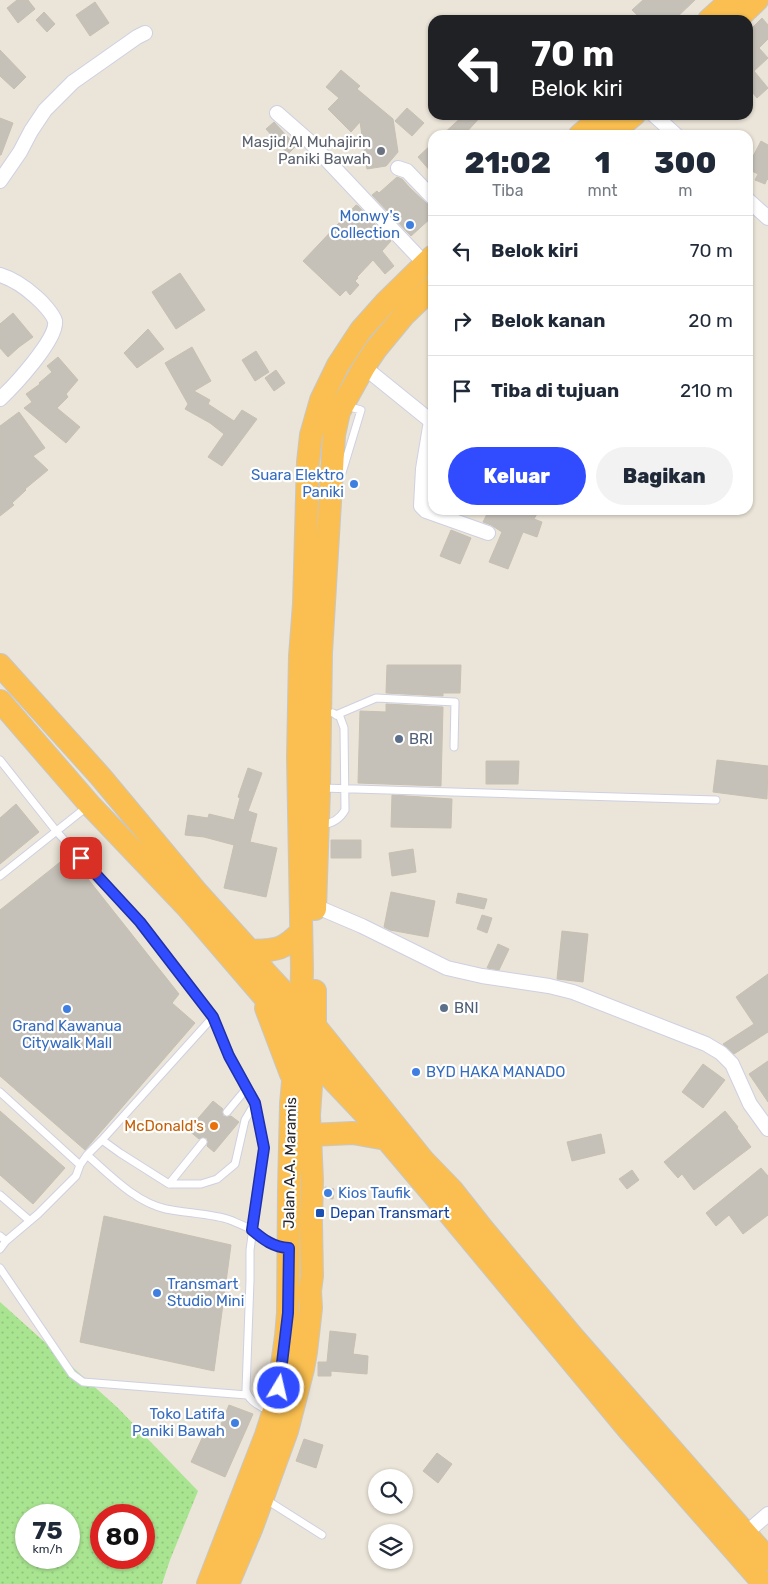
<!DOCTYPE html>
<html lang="id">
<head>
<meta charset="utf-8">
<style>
	:root { --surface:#fff; --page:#f2f2f3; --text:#1f2937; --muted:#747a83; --line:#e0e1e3; --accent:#314cff }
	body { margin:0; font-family:Rubik,sans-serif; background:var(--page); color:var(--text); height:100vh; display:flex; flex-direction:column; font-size:19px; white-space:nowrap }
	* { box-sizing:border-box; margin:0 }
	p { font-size:16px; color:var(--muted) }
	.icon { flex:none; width:28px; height:28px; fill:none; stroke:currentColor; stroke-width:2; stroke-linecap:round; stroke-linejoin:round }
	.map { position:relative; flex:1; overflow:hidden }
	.panel { position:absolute; left:428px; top:130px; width:325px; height:385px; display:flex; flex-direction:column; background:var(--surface); border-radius:15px; box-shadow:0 1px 4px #0004 }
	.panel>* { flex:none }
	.hud { position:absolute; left:428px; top:15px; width:325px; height:105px; border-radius:15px; box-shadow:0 1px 4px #0004; background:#202124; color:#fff; overflow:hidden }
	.fabs { position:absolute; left:368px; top:1469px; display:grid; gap:10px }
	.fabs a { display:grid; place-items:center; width:45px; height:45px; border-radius:50%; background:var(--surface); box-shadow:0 1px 4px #0004; font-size:25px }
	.speed { position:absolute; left:15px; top:1504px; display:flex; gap:10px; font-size:25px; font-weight:700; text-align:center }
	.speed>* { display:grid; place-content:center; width:65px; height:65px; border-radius:50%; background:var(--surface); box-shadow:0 1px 4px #0004; line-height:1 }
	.speed small { font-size:12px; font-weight:400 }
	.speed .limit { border:8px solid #d22; background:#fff; color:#111 }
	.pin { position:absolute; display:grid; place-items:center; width:42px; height:42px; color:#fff; margin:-21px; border-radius:10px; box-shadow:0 2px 8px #0006 }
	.me { position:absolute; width:55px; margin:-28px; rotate:9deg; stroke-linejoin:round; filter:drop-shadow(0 0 4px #0008) }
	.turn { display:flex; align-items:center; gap:18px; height:105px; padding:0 20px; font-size:22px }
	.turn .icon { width:65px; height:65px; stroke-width:2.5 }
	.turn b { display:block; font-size:35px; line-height:42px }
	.eta { display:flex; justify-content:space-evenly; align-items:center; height:85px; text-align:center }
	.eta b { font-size:30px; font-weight:800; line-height:35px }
	.action { display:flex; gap:10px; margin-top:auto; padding:10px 20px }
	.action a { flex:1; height:58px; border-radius:30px; background:var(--accent); color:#fff; font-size:20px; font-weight:800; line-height:58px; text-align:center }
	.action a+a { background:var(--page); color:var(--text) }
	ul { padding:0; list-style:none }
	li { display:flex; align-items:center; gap:15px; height:70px; padding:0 20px; border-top:1px solid var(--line) }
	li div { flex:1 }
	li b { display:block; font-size:19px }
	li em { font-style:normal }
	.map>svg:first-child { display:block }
	.grass { fill:url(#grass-dots); fill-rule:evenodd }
	.building { fill:#c6c1b8; stroke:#c6c0b2 }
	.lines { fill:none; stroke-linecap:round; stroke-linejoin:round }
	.service-casing { stroke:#ced0e2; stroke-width:9 }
	.minor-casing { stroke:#ced0e2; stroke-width:16 }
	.trunk-casing { stroke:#c7c7c7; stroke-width:24 }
	.service { stroke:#fff; stroke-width:7 }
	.minor { stroke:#fff; stroke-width:14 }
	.trunk { stroke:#fabf50; stroke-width:22 }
	.route-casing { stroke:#2031a6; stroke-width:12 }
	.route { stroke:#314cff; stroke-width:9 }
	.worship-dot { fill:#6b7280; stroke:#fff; stroke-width:2 }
	.shop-dot { fill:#3f7fe0; stroke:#fff; stroke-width:2 }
	.service-dot { fill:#5c6f8a; stroke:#fff; stroke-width:2 }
	.food-dot { fill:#e8710a; stroke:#fff; stroke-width:2 }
	.transit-dot { fill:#1a4fb4; stroke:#fff; stroke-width:2 }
	.labels { text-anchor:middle; stroke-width:4.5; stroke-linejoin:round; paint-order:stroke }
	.worship-label { font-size:15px; fill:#5b616d; stroke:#fff; text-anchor:end }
	.shop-label { font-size:15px; fill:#366cbe; stroke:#fff; text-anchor:end }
	.service-label { font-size:15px; fill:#4e5e75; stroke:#fff; text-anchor:start }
	.food-label { font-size:15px; fill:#c56008; stroke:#fff; text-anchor:end }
	.street-label { font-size:15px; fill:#282828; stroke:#fff }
	.transit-label { font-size:15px; fill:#164399; stroke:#fff; text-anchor:start }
</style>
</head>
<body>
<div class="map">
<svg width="768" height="1584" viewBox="0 0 768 1584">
	<defs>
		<pattern id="grass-dots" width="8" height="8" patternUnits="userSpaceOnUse" patternTransform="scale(1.25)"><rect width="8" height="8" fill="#a9e591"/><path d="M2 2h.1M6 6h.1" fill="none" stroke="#91c47d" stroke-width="1.8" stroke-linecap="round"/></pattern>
	</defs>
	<rect width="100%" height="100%" fill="#ebe4d8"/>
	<path class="grass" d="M0,1302L118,1408L198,1491L170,1560L162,1584H0ZM26,1515H69V1558H26ZM101,1515H144V1558H101Z"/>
	<path class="building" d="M17,0H28L35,9L18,23L7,8Z
		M643,0H695L674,20H658L654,15L649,20H642L632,10Z
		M95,2L109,23L90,36L76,15Z
		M44,12L55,24L47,32L36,20Z
		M762,18L768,25V39L759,48L768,58L754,71L768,88L757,98L748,87V32Z
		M0,50L26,77L14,89L0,76Z
		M341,70L360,86L357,89L393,119L398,152L386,166L367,169L360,122L351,132L328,109L339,98L326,87Z
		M407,108L424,123L412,136L395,121Z
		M464,115H482L464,135H442Z
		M0,118L13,123L1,155H0Z
		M274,122L296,146L288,154L266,129Z
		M761,141L768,145V180L767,179L765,184L755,180L758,174L748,169V166Z
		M432,144V173L418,157Z
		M397,177L402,179L410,188L426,203L432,206V217L411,236L372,195L377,191L379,193Z
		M356,205L358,206L391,241L382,251L394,266L385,274L373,260L357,277L358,278L355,281L359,285L350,295L346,290L340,296L303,261Z
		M180,273L205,310L176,329L152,292Z
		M13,313L33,337L19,347L8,357L0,348V324Z
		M148,329L164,349L137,368L124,353Z
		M192,347L211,381L194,391L210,400L208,404L234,421L242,410L257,419L222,466L208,457L224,434L210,423L185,409L188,404L165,363Z
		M256,351L269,372L255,381L242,360Z
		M58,357L78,380L66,394L68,397L57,408L80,427L66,443L24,408L32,402L26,394L40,384L39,383L52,372L47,366Z
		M276,370L285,383L274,391L265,378Z
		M19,412L45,448L33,456L48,470L25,489L26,490L12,503L14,505L0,516V426Z
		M489,510H539L534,519L542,522L537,537L523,532L508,569L489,562L502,532L491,525L483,522Z
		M451,530L471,538L460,564L440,556Z
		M387,665H461L460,693H443V696L386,693Z
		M386,704L443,707L441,786L358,783L360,711L386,712Z
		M717,760L768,766L767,799L713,792Z
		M486,761H519L518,784H486Z
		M248,768L262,773L248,811L257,814L250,842L277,848L266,897L224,888L234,845L204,837L185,835L188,815L208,818L209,814L234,820L240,798L238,797Z
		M392,795L452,799L451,828L391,827Z
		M16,804L39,832L0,864V818Z
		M331,840H361V858H331Z
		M413,849L416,872L392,876L389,853Z
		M69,855L179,994L172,1003L195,1023L85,1150L0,1076V910Z
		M391,892L435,901L428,937L390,930L384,927Z
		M458,893L487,899L484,909L456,903Z
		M482,915L492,918L487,933L477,929Z
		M562,931L588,934L583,982L557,979Z
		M498,944L509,949L499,970L487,968Z
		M768,974V1032L734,1054L723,1044L754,1024L736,997Z
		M768,1061V1102L749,1074Z
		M703,1064L725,1080L703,1108L682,1092Z
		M213,1101L223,1109L222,1112L223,1116L227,1117L231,1116L239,1122L214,1152L207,1146L208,1142L207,1138L203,1137L199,1139L188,1130Z
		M0,1111L65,1168L33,1204L0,1175Z
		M725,1111L738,1127L737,1128L751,1147L694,1190L682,1174L678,1178L664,1162Z
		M601,1134L605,1153L572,1161L567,1142Z
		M761,1168L768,1176V1215L743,1234L729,1215L716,1226L706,1213Z
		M632,1170L639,1180L627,1189L619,1179Z
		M325,1187L334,1189L333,1199L325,1198Z
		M104,1216L231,1245L214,1371L80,1342Z
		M330,1331L356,1334L353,1354L368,1356L367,1374L331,1371V1376H318V1362H327Z
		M229,1405L253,1414L225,1477L191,1462L204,1434L215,1439Z
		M304,1439L323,1445L316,1468L296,1461Z
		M437,1453L452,1464L438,1483L423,1471Z"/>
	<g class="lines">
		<g class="service-casing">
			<path id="service" d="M341,476L361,410L346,406
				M336,715L376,698L455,702L454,747
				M0,760L57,832L139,922L213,1017L229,1056L255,1103L245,1120L235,1164L217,1179L201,1184H169L120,1153L102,1140L87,1155
				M322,788L716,800
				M321,825C331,824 340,819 345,810L344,728L340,717L333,713
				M0,876L88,806
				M0,1092L80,1165
				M255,1103L264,1148L250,1250V1280L246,1390C248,1401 260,1407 270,1411
				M227,1112L247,1088
				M102,1140L213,1017
				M169,1184L203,1142
				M0,1195L30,1221
				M0,1236L6,1241L38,1214L76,1176L80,1165L87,1155C110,1175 135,1202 166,1209C185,1213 214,1214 230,1220C237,1223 245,1226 252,1230C264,1237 269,1246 285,1248
				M0,1249L6,1241
				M0,1268L72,1374L83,1382L247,1395
				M265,1499L322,1535"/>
		</g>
		<g class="minor-casing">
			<path id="minor" d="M277,113L309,141L425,264
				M654,115L676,135
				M398,168L407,171L432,197
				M0,181L20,152L31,131L45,110L73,82L137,37L145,33
				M748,200L768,218
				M0,275C13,279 26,288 36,297C42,302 53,314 55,321C58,339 13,387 0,399
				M364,367L432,422
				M431,421L423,469L421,506L426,511L488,533
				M315,906L362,926L447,968L482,976L549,986L573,992L706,1044L721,1053L732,1064L750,1104L768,1129
				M746,1533L768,1514"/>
		</g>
		<g class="trunk-casing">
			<path id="trunk" d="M709,20L731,0
				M736,20L757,0
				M580,135L604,115
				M609,135L634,115
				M0,665L100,776L195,890L250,951L264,971L315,1026L423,1160L452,1190L482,1228L573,1337L768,1559
				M0,701L90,805L187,907L273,1007L313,1059L366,1115L437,1199L628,1429L764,1584
				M315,909L319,788L321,653L334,435L339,412L364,367L376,349L404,315L432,288
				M250,951C276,950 282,951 301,932
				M266,1008L291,1074
				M311,1135L353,1133L386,1139
				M208,1584L266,1435L277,1401L286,1336L288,1313L289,1190L291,1104L297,1036L301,1011L302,969L298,757L300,656L304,604L308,462L311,435L321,400L338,365L361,330L386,302L432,257
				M228,1584L252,1527L287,1431L303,1369L306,1352L311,1308L310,1291L312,1276L311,1222L312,1180L309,1115L315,1026V991"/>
		</g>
		<use href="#service" class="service"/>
		<use href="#minor" class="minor"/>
		<use href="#trunk" class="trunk"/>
	</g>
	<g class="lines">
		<g class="route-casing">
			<path id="route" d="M81,858L140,922L213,1017L229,1056L255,1103L264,1148L252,1230C264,1240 273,1247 289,1248L288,1313L279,1388"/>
		</g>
		<use href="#route" class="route"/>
	</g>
	<circle class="worship-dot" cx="381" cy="151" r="5"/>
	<g class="shop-dot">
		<circle cx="410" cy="225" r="5"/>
		<circle cx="354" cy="484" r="5"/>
		<circle cx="67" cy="1009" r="5"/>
		<circle cx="416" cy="1072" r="5"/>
		<circle cx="328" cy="1193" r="5"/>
		<circle cx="157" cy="1293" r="5"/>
		<circle cx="235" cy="1423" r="5"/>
	</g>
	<g class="service-dot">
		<circle cx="399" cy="739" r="5"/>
		<circle cx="444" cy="1008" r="5"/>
	</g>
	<circle class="food-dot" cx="214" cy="1126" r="5"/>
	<rect class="transit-dot" x="315" y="1208" width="10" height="10" rx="2.5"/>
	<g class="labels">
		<g class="worship-label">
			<text x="371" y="147">Masjid Al Muhajirin<tspan x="371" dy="17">Paniki Bawah</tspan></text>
		</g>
		<g class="shop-label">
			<text x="400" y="221">Monwy's<tspan x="400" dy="17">Collection</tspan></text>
			<text x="344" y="480">Suara Elektro<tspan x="344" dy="17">Paniki</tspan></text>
			<text x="67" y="1031" text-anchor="middle">Grand Kawanua<tspan x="67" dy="17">Citywalk Mall</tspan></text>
			<text x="426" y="1077" text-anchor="start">BYD HAKA MANADO</text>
			<text x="338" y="1198" text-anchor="start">Kios Taufik</text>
			<text x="167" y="1289" text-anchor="start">Transmart<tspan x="167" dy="17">Studio Mini</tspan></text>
			<text x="225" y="1419">Toko Latifa<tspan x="225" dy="17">Paniki Bawah</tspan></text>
		</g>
		<g class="service-label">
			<text x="409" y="744">BRI</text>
			<text x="454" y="1013">BNI</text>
		</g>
		<g class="food-label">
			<text x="204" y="1131">McDonald's</text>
		</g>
		<g class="street-label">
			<text transform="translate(290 1163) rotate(-89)" y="5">Jalan A.A. Maramis</text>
		</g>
		<g class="transit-label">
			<text x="330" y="1218">Depan Transmart</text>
		</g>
	</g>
</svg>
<div class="fabs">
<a><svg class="icon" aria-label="search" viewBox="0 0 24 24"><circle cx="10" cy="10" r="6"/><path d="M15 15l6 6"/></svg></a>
<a><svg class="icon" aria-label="layers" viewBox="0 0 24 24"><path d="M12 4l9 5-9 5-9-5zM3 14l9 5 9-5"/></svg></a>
</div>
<div class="speed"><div>75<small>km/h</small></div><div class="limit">80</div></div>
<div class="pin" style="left:81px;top:858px;background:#d93025"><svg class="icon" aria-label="arrive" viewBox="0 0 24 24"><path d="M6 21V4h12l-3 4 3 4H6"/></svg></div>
<svg class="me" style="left:279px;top:1388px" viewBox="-20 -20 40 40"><circle r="17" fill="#314cff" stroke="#fff" stroke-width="3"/><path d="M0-11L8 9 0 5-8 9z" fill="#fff"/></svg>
<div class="hud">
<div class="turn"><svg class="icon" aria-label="left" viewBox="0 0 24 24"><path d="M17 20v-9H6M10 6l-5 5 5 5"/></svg><div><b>70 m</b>Belok kiri</div></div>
</div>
<section class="panel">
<div class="eta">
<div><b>21:02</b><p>Tiba</p></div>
<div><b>1</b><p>mnt</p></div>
<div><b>300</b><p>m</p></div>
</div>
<ul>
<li><svg class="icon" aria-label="left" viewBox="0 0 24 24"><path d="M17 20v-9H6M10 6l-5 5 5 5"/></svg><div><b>Belok kiri</b></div><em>70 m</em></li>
<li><svg class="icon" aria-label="right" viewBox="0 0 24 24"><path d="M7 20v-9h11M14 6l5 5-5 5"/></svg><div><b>Belok kanan</b></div><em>20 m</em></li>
<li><svg class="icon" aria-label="arrive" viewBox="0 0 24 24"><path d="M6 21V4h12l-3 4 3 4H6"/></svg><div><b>Tiba di tujuan</b></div><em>210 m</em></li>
</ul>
<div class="action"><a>Keluar</a><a>Bagikan</a></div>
</section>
</div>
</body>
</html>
